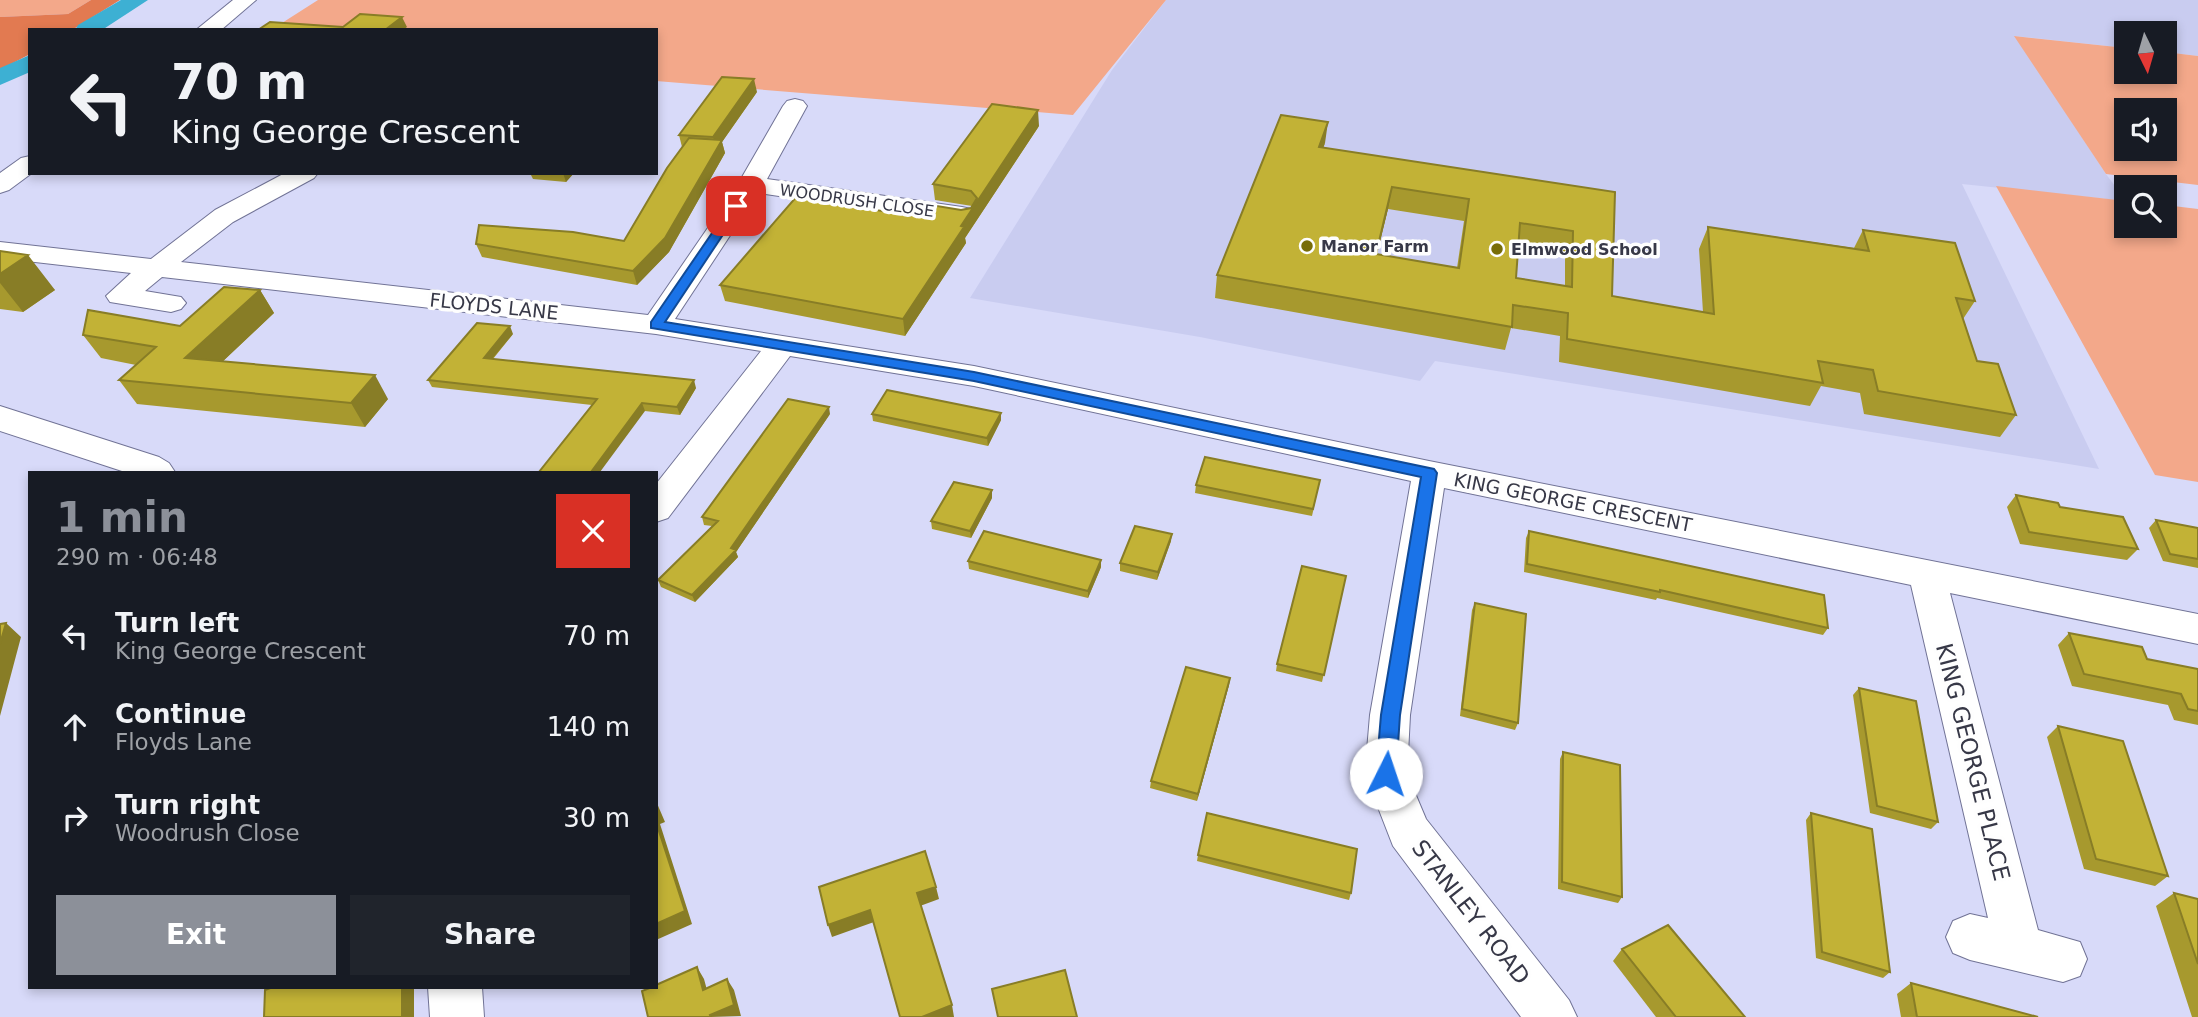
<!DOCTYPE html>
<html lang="en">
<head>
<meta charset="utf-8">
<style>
	:root { --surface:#171b24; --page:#20242c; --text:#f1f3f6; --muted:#9ea1a6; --accent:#8c9099 }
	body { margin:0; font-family:"DejaVu Sans",sans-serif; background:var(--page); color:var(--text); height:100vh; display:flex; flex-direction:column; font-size:26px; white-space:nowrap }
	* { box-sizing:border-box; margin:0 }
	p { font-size:23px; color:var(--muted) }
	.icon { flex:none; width:38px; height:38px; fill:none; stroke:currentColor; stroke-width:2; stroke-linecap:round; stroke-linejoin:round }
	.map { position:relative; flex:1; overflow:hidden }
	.side { position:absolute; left:28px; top:471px; width:630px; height:518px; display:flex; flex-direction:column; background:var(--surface); border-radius:0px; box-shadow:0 4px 10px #0003 }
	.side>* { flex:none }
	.hud { position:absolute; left:28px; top:28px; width:630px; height:147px; border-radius:0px; box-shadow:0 4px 10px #0003; background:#171b24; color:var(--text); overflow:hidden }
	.needle { width:46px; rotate:175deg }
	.tools { position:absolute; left:2114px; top:21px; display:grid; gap:14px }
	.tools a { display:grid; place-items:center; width:63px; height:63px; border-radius:0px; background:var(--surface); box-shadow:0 4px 10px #0003; font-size:35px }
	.pin { position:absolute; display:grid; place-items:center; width:60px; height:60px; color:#fff; margin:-30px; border-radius:14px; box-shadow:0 4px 10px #0006 }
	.me { position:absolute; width:77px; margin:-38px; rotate:4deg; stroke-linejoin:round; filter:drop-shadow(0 0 5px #0008) }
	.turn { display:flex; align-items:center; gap:24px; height:147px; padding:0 28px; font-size:32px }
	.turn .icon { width:91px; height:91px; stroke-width:2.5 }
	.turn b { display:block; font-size:49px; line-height:60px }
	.round { display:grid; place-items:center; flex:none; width:74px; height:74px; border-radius:0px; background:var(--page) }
	.head { display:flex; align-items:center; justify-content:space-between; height:119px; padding:0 28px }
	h1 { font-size:42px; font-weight:600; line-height:52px; color:var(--accent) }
	.primary-button { display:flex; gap:14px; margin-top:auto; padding:14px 28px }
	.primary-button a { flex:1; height:80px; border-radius:0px; background:var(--accent); color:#fff; font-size:28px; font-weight:600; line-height:80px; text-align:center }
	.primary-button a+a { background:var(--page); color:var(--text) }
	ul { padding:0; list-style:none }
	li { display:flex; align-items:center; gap:21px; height:91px; padding:0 28px }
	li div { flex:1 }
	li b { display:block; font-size:26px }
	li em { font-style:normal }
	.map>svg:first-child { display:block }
	.built { fill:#c9ccf0 }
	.green { fill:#f3a88a; fill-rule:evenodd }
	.forest { fill:#e27a51 }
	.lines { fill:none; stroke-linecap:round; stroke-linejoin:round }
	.canal { fill:#3db0d3; fill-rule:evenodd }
	.minor-casing { stroke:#717396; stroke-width:2 }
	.major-casing { stroke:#717396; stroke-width:2 }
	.minor { fill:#fff; fill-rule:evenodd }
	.major { fill:#fff; fill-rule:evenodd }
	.wall { fill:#a7992e; fill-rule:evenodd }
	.shaded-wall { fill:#887d26 }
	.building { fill:#c2b236; stroke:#887d26; stroke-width:2; fill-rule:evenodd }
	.route { fill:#1a73e8; stroke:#114b97; stroke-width:2 }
	.poi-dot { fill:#786d08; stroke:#fefefe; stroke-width:2.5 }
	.labels { text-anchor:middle; stroke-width:7; stroke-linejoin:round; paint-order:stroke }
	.far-street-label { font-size:16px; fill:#373847; stroke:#fefefe }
	.far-poi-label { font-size:16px; font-weight:bold; fill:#373847; stroke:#fefefe; text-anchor:start }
	.street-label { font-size:19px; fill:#373847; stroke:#fefefe }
	.near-street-label { font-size:23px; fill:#373847; stroke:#fefefe }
</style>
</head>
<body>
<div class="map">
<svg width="2198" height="1017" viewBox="0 0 2198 1017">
	<rect width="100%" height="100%" fill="#d8daf9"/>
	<path class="built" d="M1166,0H2198V56L2165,52V33H2126V48L2015,36L2106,174L2126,201L1962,184L2099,469L1435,361L1420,381L1200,337L970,298L1112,70Z"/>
	<path class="green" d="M0,0H91L68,14L0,17Z
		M318,0H1166L1073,115L656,81V30H271Z
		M2014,36L2126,48V72H2165V52L2198,56V185L2106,174ZM2165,110V149H2126V110Z
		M1996,186L2126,201V226H2165V205L2198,209V482L2155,475Z"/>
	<path class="forest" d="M91,0H120L72,30H30V54L0,70V17L68,14Z"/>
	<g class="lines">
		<path class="canal" d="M121,0H148L102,30H75L78,25Z
			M30,55V72L0,85V68Z"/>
		<g class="minor-casing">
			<path id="minor" d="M233,0H256L221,30H196Z
				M795,99L803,101L807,106L767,179L962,207L971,209L975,215L971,221L962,223L758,193L675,319L974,366L1429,461L2198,614V644L1950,593L2038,930L2080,942L2087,959L2080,976L2063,982L1970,960L1953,953L1946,937L1953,921L1970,914L1988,918L1911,585L1444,488L1410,715L1407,774L1426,819L1569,1000L1577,1017H1521L1393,846L1365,774L1370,715L1411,481L974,386L790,356L668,518L656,522V484L761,351L656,334L162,277L145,291L181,297L186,303L181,309L171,312L110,302L106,296L131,273L0,258V242L151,259L215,210L285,173H318L314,178L233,222L181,262L648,315L738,184L783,106L787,101Z
				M30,156V173H32L9,190L0,193V173L21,158Z"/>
		</g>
		<g class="major-casing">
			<path id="major" d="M0,406L159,457L169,463L175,472H125L0,431Z
				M428,987H482L484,1017H430Z"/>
		</g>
		<use href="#minor" class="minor"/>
		<use href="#major" class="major"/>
	</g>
	<path class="wall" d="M757,92L722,142L725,153L669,252L637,285L482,257L476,244L624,241L682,147L679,135Z
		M1039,126L965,238L966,243L905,336L725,301L720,285L910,216L971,208L972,206L935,200L933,184Z
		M1325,143L1323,148L1615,192L1612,296L1703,312L1699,249L1708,227L1854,248L1863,230L1975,301L1963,319L1977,361L2016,415L2000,437L1864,414L1860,393L1821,386L1810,406L1559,362L1560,336L1511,328L1505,350L1215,298L1217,275ZM1388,209L1464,221L1457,268L1377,254ZM1518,246L1565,253V286L1516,278Z
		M530,173H574L566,182L533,179Z
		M0,251L55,290L23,312L0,309Z
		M260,290L274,313L223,361L388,399L365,427L137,404L119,380L136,365L101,358L83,335L180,326Z
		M513,334L493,359L696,388L680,415L432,387L428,380Z
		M830,414L736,552L738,557L695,602L661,587L658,580L712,526L704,525L702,517Z
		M872,414L1001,420L988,446L873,421Z
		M1320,480L1312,516L1195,493L1196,485Z
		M2016,495L2060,507L2138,549L2127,560L2020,544L2007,507Z
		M992,498L971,538L932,529L931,521Z
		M2156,520L2198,528V568L2163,561L2149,528Z
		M1529,531L1828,628L1823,635L1657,598L1656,600L1524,572L1526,538Z
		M1171,541L1157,580L1120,571V563Z
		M1101,560V567L1088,598L969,569L968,561Z
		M1346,576L1322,682L1276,671L1277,664Z
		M1475,603L1518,723L1515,730L1460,716L1472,610Z
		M2069,633L2147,659L2198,669V725L2174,720L2168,705L2072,686L2058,645Z
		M1230,678L1229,685L1197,801L1150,788L1151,781Z
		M1859,688L1938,822L1931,829L1870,813L1853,695Z
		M2058,726L2168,876L2155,886L2084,869L2047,737Z
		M1563,752L1622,897L1618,903L1558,889L1560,759Z
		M1811,813L1890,972L1883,978L1816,958L1806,820Z
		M1198,855L1351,893L1349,900L1197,861Z
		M2174,893L2198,899V1017H2192L2156,906Z
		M1622,949L1745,1017H1656L1613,961Z
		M1911,983L2038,1017H1901L1897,994Z"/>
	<path class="shaded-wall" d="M402,17L407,27L403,30H385Z
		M754,79L757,92L722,142L725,153L669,252L637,285L633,271L716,149L713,137Z
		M1038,110L1039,126L965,238L966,243L905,336L903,319L961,226Z
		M1328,122L1325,143L1316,168L1319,147Z
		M563,173H574L566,182Z
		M1392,187L1388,209L1371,276L1376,254Z
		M28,255L55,290L23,312L0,283V274Z
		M260,290L274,313L202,381L185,358Z
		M510,326L513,334L487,365L484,358Z
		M375,375L388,399L365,427L351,403Z
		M694,380L696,388L680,415L677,407Z
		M642,403L645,411L600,472H591Z
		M829,407L830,414L736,552L738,557L695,602L692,595L731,548Z
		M1001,413V420L988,446L987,438Z
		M992,490V498L971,538L970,531Z
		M1172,534L1171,541L1157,580L1158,572Z
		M1101,560V567L1088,598V591Z
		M6,623L21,637L0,716V644Z
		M1230,678L1229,685L1197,801L1198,794Z
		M656,801L665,822L660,824L692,924L656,940Z
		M936,887L939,899L920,906L917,893Z
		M870,910L874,922L832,937L828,925Z
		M697,967L704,979L710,1001L703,990Z
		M727,979L734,990L741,1016L711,1017L710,1015Z
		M402,987H414V1017H402Z
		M952,1005L954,1017H922Z"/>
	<path class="building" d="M360,14L402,17L385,30H258L270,22L343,27Z
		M722,77L754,79L713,137L679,135Z
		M992,104L1038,110L961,226L964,227L903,319L720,285L797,196L910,216L919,203L961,210L971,208L977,198L971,191L933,184Z
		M1281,115L1328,122L1319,147L1615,192L1612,296L1714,314L1708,227L1869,251L1863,230L1955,243L1975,301L1956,298L1977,361L1998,364L2016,415L1878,391L1873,370L1818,361L1823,383L1567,339L1568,313L1513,305L1512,327L1217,275ZM1392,187L1469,199L1459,268L1376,254ZM1520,223L1573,231L1572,287L1516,278Z
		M689,138L722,140L665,238L633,271L476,244L479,225L573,232L624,241L667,168Z
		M0,251L28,255L0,274Z
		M224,287L260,290L185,358L375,375L351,403L119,380L156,347L83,335L88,310L180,326Z
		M477,323L510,326L484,358L694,380L677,407L642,403L591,472H539L597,399L428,380Z
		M887,390L1001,413L987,438L872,414Z
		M788,399L829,407L731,548L736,550L692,595L658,580L718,521L702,517Z
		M1205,457L1320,480L1313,509L1196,485Z
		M954,482L992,490L970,531L931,521Z
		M2016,495L2058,503L2060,507L2123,517L2138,549L2029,532Z
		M2156,520L2198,528V559L2170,554Z
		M1135,526L1172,534L1158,572L1120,563Z
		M984,531L1101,560L1088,591L968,561Z
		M1529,531L1824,595L1828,628L1660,590V592L1527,564Z
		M1302,566L1346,576L1324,675L1277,664Z
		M1475,603L1526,614L1518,723L1462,709Z
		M6,623L0,644V624Z
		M2069,633L2142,647L2147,659L2198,669V711L2188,709L2181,694L2084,674Z
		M1186,667L1230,678L1198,794L1151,781Z
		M1859,688L1916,701L1938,822L1877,806Z
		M2058,726L2123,741L2168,876L2096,859Z
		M1563,752L1620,765L1622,897L1562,882Z
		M1207,813L1357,849L1351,893L1198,855Z
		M1811,813L1872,829L1890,972L1822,952Z
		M656,822L685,911L656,924Z
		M925,851L936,887L917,893L952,1005L922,1017H900L870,910L828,925L819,887Z
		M2174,893L2198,899V964Z
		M1668,925L1745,1017H1676L1622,949Z
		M697,967L703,990L727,979L734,1005L710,1015L711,1017H648L642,991L652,987H656V985Z
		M1065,970L1077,1017H998L992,989Z
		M1911,983L2038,1017H1917Z
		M273,987H402V1017H264L265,990Z"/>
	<path class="route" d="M736,203L742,206L665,322L974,372L1434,469L1437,473L1400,715L1396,774L1393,780L1386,783L1379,780L1376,774L1381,715L1421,477L974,381L651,328V322L732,204Z"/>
	<g class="poi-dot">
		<circle cx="1307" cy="246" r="7"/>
		<circle cx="1497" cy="249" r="7"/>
	</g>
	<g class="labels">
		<g class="far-street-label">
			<text transform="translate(857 200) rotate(8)" y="6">WOODRUSH CLOSE</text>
		</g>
		<g class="far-poi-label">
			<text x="1321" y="252">Manor Farm</text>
			<text x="1511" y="255">Elmwood School</text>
		</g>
		<g class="street-label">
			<text transform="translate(494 306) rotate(6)" y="7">FLOYDS LANE</text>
			<text transform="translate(1573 502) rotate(11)" y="7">KING GEORGE CRESCENT</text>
		</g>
		<g class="near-street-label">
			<text transform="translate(1973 762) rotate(76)" y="8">KING GEORGE PLACE</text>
			<text transform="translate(1471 912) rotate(52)" y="8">STANLEY ROAD</text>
		</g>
	</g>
</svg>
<div class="tools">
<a><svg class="needle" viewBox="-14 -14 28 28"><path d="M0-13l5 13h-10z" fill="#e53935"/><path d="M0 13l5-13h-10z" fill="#9ea1a6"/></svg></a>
<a><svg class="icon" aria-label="sound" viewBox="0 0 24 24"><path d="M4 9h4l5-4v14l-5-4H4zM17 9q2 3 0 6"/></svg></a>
<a><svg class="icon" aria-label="search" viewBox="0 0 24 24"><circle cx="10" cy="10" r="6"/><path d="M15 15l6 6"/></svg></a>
</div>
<div class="pin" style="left:736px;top:206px;background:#d93025"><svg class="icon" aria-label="arrive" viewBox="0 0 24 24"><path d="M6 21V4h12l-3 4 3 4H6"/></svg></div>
<svg class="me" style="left:1386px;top:774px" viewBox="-20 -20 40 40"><circle r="19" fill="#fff"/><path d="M0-13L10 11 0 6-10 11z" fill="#1a73e8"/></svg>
<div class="hud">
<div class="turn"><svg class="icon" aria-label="left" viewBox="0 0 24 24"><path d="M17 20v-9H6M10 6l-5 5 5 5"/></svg><div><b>70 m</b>King George Crescent</div></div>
</div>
<section class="side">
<div class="head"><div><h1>1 min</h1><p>290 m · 06:48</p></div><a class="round" style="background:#d93025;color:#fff"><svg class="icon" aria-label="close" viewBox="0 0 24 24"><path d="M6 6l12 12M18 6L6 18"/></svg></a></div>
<ul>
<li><svg class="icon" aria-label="left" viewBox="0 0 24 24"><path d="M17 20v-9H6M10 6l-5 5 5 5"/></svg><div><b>Turn left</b><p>King George Crescent</p></div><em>70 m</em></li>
<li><svg class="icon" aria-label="ahead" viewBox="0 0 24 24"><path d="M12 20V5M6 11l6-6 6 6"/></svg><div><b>Continue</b><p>Floyds Lane</p></div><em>140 m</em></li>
<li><svg class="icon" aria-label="right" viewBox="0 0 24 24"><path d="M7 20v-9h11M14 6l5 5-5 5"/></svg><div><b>Turn right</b><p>Woodrush Close</p></div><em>30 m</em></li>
</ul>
<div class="primary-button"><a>Exit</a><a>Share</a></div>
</section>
</div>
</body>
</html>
